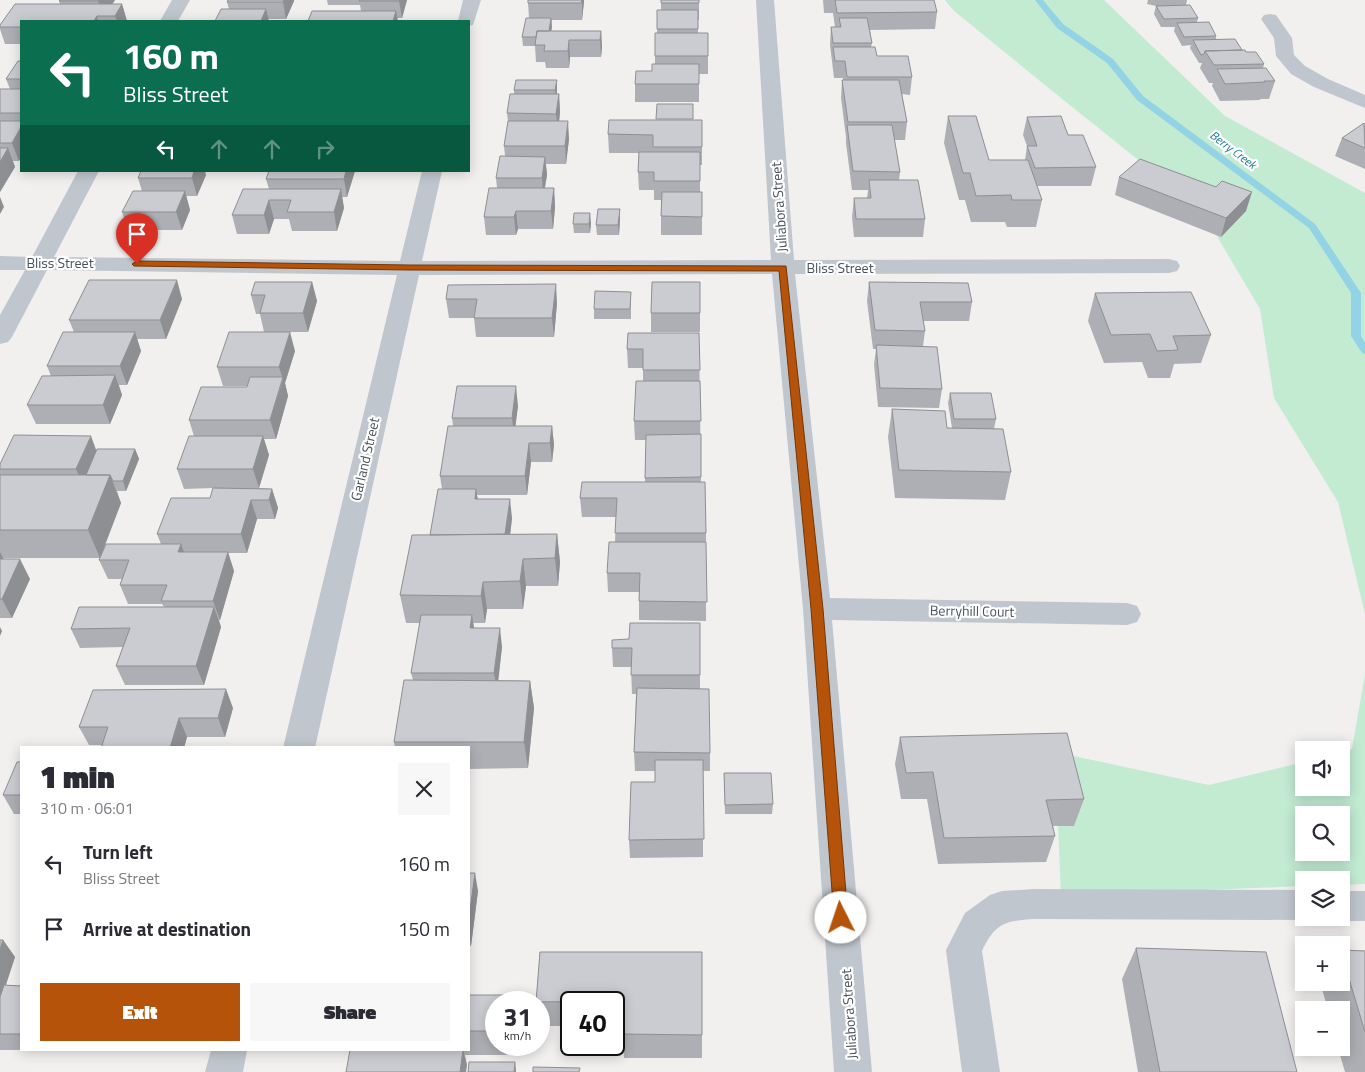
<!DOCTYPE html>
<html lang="en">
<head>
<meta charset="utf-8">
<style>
	:root { --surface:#fff; --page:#f7f7f7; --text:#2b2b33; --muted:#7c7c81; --accent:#b45309 }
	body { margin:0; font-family:"Titillium Web",sans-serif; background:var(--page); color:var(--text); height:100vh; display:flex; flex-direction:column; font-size:19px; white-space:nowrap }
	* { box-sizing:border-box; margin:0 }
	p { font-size:16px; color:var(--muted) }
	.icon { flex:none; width:28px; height:28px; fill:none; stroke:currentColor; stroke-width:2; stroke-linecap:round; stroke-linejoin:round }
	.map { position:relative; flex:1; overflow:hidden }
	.drawer { position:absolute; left:20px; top:746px; width:450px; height:305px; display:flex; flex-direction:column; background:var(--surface); border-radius:0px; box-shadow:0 2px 12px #0003 }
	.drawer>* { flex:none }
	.banner { position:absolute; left:20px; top:20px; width:450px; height:152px; border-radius:0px; box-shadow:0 2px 12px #0003; background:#0b6e4f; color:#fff; overflow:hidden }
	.tools { position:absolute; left:1295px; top:741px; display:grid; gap:10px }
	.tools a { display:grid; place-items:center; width:55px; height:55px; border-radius:0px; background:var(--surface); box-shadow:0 2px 12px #0003; font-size:25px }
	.speed { position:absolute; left:485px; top:991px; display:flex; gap:10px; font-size:25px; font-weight:700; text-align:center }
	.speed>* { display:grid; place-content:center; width:65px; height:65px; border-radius:50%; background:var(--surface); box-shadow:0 2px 12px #0003; line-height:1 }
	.speed small { font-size:12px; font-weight:400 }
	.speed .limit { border:2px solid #111; border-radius:8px; background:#fff; color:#111 }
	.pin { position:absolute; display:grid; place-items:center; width:42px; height:42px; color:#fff; margin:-51px -21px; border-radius:50% 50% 50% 0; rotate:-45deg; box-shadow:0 0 5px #0007 }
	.pin .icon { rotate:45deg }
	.me { position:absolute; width:55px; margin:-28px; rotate:356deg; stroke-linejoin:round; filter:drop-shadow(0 0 4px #0008) }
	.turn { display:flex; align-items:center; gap:18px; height:105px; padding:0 20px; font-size:22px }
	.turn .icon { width:65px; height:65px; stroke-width:2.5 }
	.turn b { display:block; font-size:35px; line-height:42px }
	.lanes { display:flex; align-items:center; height:48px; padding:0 20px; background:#0003; justify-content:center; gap:25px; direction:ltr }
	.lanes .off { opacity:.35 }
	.round { display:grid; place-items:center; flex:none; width:52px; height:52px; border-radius:0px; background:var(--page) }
	.overview { display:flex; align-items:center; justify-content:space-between; height:85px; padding:0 20px }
	h1 { font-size:30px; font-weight:800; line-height:38px }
	.action { display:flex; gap:10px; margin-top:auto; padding:10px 20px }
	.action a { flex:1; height:58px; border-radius:0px; background:var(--accent); color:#fff; font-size:20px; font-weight:800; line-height:58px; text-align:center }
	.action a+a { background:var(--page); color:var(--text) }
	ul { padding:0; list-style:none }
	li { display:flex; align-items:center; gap:15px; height:65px; padding:0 20px }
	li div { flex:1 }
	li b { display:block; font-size:19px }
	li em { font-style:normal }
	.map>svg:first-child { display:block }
	.green { fill:#c2ebd2; fill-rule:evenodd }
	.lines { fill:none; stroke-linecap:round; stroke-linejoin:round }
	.stream { fill:#92d3e5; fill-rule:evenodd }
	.minor { fill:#bfc6cd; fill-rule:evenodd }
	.wall { fill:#aeafb4 }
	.shaded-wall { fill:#8d8f92 }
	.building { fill:#caccd1; stroke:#8d8f92 }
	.route { fill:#b45309; stroke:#753606 }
	.labels { text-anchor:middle; stroke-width:4.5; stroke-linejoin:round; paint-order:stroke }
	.far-water-label { font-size:12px; font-style:italic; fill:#187c98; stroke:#fff }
	.street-label { font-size:14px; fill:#49525b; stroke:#fff }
</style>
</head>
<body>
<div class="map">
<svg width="1365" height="1072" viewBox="0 0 1365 1072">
	<rect width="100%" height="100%" fill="#f2efef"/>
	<path class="green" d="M945,0H1104L1225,116L1365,193V614L1338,502L1274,398L1260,309L1202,211L1056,94L953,10Z
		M1365,674V884L1341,885V880H1304V886L1061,896L1055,752L1209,785L1304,762V788H1341V752L1352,749ZM1304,815H1341V852H1304Z"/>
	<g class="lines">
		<path class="stream" d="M1035,0H1043L1063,24L1113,59L1143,96L1315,224L1361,293V336L1365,343V354L1362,353L1351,336V293L1309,228L1137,100L1107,63L1057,28Z"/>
		<path class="minor" d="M172,0H190L178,21H160Z
			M463,0H481L473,25L469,26V21H458Z
			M756,0H774L794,260L1169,259L1177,261L1180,266L1177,271L1169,273L795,274L830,598L1127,603L1137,606L1141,614L1137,622L1127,625L832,620L872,1072H834L803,609L772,274L419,275L315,748H283L397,275L47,270L12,337L8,342L0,344V315L25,270H0V256L32,257L78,171H99L54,257L400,261L422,171H442L422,261L771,260Z
			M1270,14L1276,15L1292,38L1294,55L1305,66L1328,79L1365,95V108L1314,87L1291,74L1276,56L1274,38L1261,19L1264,15Z
			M1034,889L1304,890V918H1312L1304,920L1034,919C1005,921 995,923 982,951L1000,1072H962L946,950L965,913L990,895L1002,891Z
			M1341,891H1365V921H1341L1331,918H1341Z
			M211,1050H247L243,1072H205Z"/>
	</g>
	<path class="wall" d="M60,0H115L112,4H122L127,21H21V44H5L0,29V25L60,4L59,1Z
		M327,0H407L402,18H397L361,11L360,5H328Z
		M528,0H584L582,20H552L551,31H601L602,48L601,57H570L569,68H546L545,62H536L535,46H523L522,37L529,18L528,3Z
		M661,0H699V20H698V33H708V74H699V102H635V84L652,71L655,64V56L657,33V10H661Z
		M823,0H934L937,12L935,29L870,30L872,43L871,47L877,56L912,77L910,95L902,94L907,122L905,140H894L900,172L899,180L925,219L923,237H854L852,217L854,198H867L868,190H852L846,143V137L841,98L842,80H843V78H834L830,45L831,27H835L833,13H824Z
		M1148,0H1187L1186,5L1198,18L1197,22L1216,36V39L1246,52L1264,64L1263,68L1275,81L1269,99H1260V100L1220,101L1212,86L1213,83H1209L1200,68L1202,63H1199L1190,48L1191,45L1182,46L1174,31L1175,27H1161L1154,14L1156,6L1147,4Z
		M294,1L286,19H268L229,9L227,2Z
		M21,61V157L19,161H13L15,167L0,192V113L10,89L6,79Z
		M557,80V94H559L560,112L559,121L569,139L566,164H546L547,175L545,188H554L555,207L553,229H518L516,235H486L484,217L497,188L496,178L505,156L504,146L508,122L507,113L514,94V90Z
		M948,116L989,160H1025L1027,146L1023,135L1027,117L1068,135L1096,167L1091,186H1037L1042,200L1036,227H1007L1005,222H971L965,200H959L944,143Z
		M693,120H702V165H700V192H702V235H661V200H654V190H639L638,172L639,153H609L608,134Z
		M1365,124V169L1335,156L1342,138Z
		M355,171L347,197H342L344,208L337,231H292L289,219H274L269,234H237L232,215L269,189L266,179Z
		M206,175L197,196H186L190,210L182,230H128L122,212L142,191L138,178Z
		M1119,177L1246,211L1221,237L1115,195Z
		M620,218L619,235H597L596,225Z
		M591,223L590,233H574L573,224Z
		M312,282L317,301L308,332H264L260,314H256L251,295Z
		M700,282V332H651V313Z
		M869,282L972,302L969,321H923L925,331L923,346L942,389L939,408L878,407L874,364L876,349H873L867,301Z
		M448,285L557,303L554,337H476L474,318H449L446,299Z
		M1095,293L1211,335L1201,363L1174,364L1170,378H1148L1142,362L1104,363L1088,321Z
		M182,299L166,339H137L141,351L127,385H119L122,395L110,424H36L27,405L51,376L47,366L74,332L69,320Z
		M631,301V319H594V309Z
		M699,333L701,482L706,533V621L639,620V592H608L607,573L615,542L616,517H582L580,498L645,482L646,440H635L634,421L643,381V368H628L627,349Z
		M295,351L285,383L288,396L276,439H264L269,455L259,488L272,489L278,508L275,519H257L247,553H228L234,571L220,620H219L221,627L204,685H125L116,666L123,647L80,648L71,629L164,607L162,604H128L120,585L122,579H108L99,560L161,544L157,534L210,498L213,488L184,489L177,469L194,436L189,420L247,387V386H223L217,367Z
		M950,393L996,419L994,429L1011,472L1005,500L895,498L888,437L892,409L947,428H952L948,403Z
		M518,406L515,426H552L554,445L552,462H531L527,495H477L478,499L512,518L510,534H557L560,562L558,586H526L523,609H487L485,623H473L474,628L502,647L498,680L530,681L534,708L528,768L469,769V748H395L394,742L413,680L411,673L420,623H406L400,595L430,535L442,489L440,476L453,426L452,418Z
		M135,449L139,459L126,491H117L121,503L100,558H3L4,559L30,579L12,618H0V464L96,450Z
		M700,623V689L710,753V771H703V857L630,858L629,840L655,782V771H635L634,752L636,694H632L631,667H613L612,648L629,639Z
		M233,708L225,737H187L184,748H101L102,745H89L79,727Z
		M900,737L1084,799L1074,826H1053L1055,836L1046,862L938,864L927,799H901L895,764Z
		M21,762V814H14L3,795Z
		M724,773L773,804L772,814H725Z
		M469,873L478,891L471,946H469Z
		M0,940H3L15,957L6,985L21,986V1050H96H0Z
		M1136,948L1297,1072H1138L1122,979Z
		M1341,950L1365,951V1072H1345L1338,1048H1341V1010H1328L1320,982H1341Z
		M540,952L702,1035V1058H624L622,1034V1025H614V1002H571V1026H540L539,1021V1002H536Z
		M469,995H516L517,1002H496V1045H517L516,1055H465L467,1065L350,1050H469Z"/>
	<path class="shaded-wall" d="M99,0H115L105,16H103L98,1Z
		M284,0H294V1L286,19L283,2Z
		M400,0H407L402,18L399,1Z
		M582,0H584V2L582,20Z
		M122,4L127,21H117L115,16Z
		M266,9L269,21H261Z
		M396,11L398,21H393Z
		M97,16L98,21H94Z
		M551,18L552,27L549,46L548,37Z
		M601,31L602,48L601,57L600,40Z
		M569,40L570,57L569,68L568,51Z
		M557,80V89L556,100L555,90Z
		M559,94L560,112L558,132L556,114Z
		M568,121L569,139L566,164L565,146Z
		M21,127V157L19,161L12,143Z
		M8,148L15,167L0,192V162Z
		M545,157L547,175L543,197L542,178Z
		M194,171H205L206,175L197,196L192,178Z
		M346,171H355L347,197L344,179Z
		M554,188L555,207L553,229L551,211Z
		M341,189L344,208L337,231L334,212Z
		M185,191L190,210L182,230L176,212Z
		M1252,192L1246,211L1221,237L1226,218Z
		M0,197L4,207L0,214Z
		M269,200L274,219L269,234L264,215Z
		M620,209V218L619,235L618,225Z
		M516,211L518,229L516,235L514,217Z
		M590,213L591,223L590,233L589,224Z
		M177,280L182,299L166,339L160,320Z
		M312,282L317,301L308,332L303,313Z
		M556,284L557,303L554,337L552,318Z
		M135,332L141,351L127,385L120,366Z
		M290,332L295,351L285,383L288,396L276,439L270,420L283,380L279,367Z
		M115,375L122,395L110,424L103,405Z
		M516,386L518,406L514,438L512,418Z
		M552,426L554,445L552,462L550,443Z
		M91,436L98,455L84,488L76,469Z
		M263,436L269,455L259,488L253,469Z
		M529,443L531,462L527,495L525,476Z
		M135,449L139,459L126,491L123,481Z
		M110,475L121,503L100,558L88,530Z
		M272,489L278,508L275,519L269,500Z
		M476,489L479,508L475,499Z
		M510,499L512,518L508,555L505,536Z
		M251,500L257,519L247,553L241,534Z
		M557,534L560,562L558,586L555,558Z
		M181,544L188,563L178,552Z
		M0,552L6,564L0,578Z
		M228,552L234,571L220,620L213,601Z
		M20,559L30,579L12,618L2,599Z
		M523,559L526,586L523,609L520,581Z
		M483,582L487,609L485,623L481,596Z
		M214,607L221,627L204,685L196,666Z
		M472,615L475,634L470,628Z
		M0,627L2,631L0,636Z
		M500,628L502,647L497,692L494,673Z
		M530,681L534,708L528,768L524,742Z
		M226,689L233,708L225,737L218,718Z
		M179,718L187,737L184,748H170Z
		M475,873L478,891L471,946L469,935V918Z
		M3,940L15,957L0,1002V950Z
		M514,1045H517L516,1055Z
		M463,1050L467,1065L466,1072H460Z
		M515,1062L516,1070V1072H514Z"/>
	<path class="building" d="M60,0H99L98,1H59Z
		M228,0H284L283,2H227Z
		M360,0H400L399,1H359Z
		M528,0H582L581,3H528Z
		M661,0H699V3H661Z
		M835,0H934L937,12L837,13Z
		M15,4H122L115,16H97L94,21H21V27H0V25Z
		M1190,5L1198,18L1164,19L1156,6Z
		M221,9H266L261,21H215Z
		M657,10H698V29H657Z
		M312,11H396L393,21H308Z
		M526,18H551L549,31H537L536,37H522Z
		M839,18H867L872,43H833L831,27H841Z
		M1209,22L1216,36L1184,37L1177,23Z
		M537,31H601L600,40H569L568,51H544L545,45H535Z
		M655,33H708V56H655Z
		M1235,39L1242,50L1205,51L1204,54L1201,55L1193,40Z
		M833,47H875L877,56H908L912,77H847L845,61H835Z
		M1245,50L1246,52H1256L1264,64L1214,65L1205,51Z
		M18,61H21V79H6Z
		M652,64H699V84H635L636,71H652Z
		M1266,68L1275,81H1264L1265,82L1225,84L1217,69Z
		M516,80H557L555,90H514Z
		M842,80H899L907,122H848Z
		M0,89H21V113H0Z
		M510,94H559L556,114L507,113Z
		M657,104H693V119H656Z
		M948,116H976L989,160H1028L1042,200H1012L1011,195L976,196L970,173H963Z
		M1061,116L1068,135H1083L1096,167L1035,168L1027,146H1037L1027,117Z
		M609,120H702V147H653V135L608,134Z
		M0,121H21V127L12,143H0Z
		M508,121H568L565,146H504Z
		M1364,123L1365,148L1342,138Z
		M847,125H892L900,172L853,171Z
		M0,148H8L0,162Z
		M639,152H700V181H654V172H638Z
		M500,156L545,157L542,178H496Z
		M1140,159L1216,187L1222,181L1252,192L1226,218L1119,177Z
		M141,171H194L192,178H138Z
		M269,171H346L344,179H266Z
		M869,180H918L925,219H856L854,198H871Z
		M489,188H554L551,211H516L514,217H484Z
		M243,189H341L334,212H287L291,200H269L264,215H232Z
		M133,191H185L176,212H122Z
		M662,192H702V217L661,216Z
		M598,209H620L618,225H596Z
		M574,213H590L589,224H573Z
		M89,280H177L160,320H69Z
		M255,282H312L303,313H260L265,295H251Z
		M652,282H700V313H651Z
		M869,282L968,283L972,302H920L925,331L875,330Z
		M556,284L552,318H474L477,299H446L448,285Z
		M595,291L631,292L630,309H594Z
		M1191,292L1211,335L1173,336L1178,350L1157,351L1150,334L1111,335L1095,293Z
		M63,332H135L120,366H47Z
		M229,332H290L279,367H217Z
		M628,333H699L700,370H643V349H627Z
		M876,345L937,347L942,389L880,388Z
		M115,375L103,405H27L42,376Z
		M250,377H283L270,420H189L201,387H247Z
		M636,381H700L701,421H634Z
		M457,386H516L512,418H452Z
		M950,393H991L996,419H954Z
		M892,409L945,411L947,428L1003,429L1011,472L899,470Z
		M448,426H552L550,443H529L525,476H440Z
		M701,434V477L645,478L646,435Z
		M14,435L91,436L76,469H0V464Z
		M189,436H263L253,469H177Z
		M97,449H135L123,481H113L110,475H86Z
		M0,475H110L88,530H0Z
		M582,482H705L706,533H615L617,498H580Z
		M213,488L272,489L269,500H251L241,534H157L171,498H210Z
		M438,489H476L475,499H510L505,534L430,535Z
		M557,534L555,558L523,559L520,581L483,582L481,596L400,595L412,535Z
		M609,542H706L707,602L639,601L640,573H607Z
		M106,544H181L178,552H228L213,601H161L167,585H120L129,560H99Z
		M0,559H20L2,599H0Z
		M79,607H214L196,666H116L130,628L71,629Z
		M421,615H472L470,628H500L494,673H411Z
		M630,623H700V675H631L632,648H612V640L629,639Z
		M404,680L530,681L524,742H394Z
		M637,688L709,689L710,753L634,752Z
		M226,689L218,718H179L170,748H101L108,727H79L93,690Z
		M1067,733L1084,799L1046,800L1055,836L944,838L933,772L906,773L900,737Z
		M655,760H703L704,839L629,840L631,782H655Z
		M17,762H21V795H3Z
		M724,773H771L773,804L725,805Z
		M469,873H475L469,918Z
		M0,940H3L0,950Z
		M1136,948L1266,952L1297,1072H1160Z
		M1341,950L1365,951V1032L1341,952Z
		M540,952H702V1035L622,1034L623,1001L536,1002Z
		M4,985L21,986V1034H0V997Z
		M469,995H516L515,1002H496V1031H469Z
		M350,1050H463L460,1072H346Z
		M469,1062H515L514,1072H468Z
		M533,1067L580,1068L579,1072H533Z"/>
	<path class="route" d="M137,261L409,265L786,266L823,609L848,918L846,922L841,924L836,922L834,918L811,609L779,271L409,270L134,266L132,264Z"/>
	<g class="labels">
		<g class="far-water-label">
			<text transform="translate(1233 150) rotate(37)" y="4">Berry Creek</text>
		</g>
		<g class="street-label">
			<text transform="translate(779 207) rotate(-94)" y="5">Juliabora Street</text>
			<text x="60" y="268">Bliss Street</text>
			<text x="840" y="273">Bliss Street</text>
			<text transform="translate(365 459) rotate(-77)" y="5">Garland Street</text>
			<text transform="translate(972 611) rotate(1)" y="5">Berryhill Court</text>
			<text transform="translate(849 1014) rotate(-94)" y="5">Juliabora Street</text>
		</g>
	</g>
</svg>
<div class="tools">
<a><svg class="icon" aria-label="sound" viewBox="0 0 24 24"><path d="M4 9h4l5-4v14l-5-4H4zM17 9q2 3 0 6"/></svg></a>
<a><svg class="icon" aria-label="search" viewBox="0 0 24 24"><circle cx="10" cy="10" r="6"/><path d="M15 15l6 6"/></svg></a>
<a><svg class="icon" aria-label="layers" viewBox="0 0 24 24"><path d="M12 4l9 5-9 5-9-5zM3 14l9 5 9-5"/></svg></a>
<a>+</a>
<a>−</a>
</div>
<div class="speed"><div>31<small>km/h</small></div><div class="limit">40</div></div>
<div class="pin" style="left:137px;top:264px;background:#d93025"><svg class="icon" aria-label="arrive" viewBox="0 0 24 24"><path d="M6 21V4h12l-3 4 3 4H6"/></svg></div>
<svg class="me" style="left:841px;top:918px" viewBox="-20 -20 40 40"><circle r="19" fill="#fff"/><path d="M0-13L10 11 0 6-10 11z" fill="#b45309"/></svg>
<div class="banner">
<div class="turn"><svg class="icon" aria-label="left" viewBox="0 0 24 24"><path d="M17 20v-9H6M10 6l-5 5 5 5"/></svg><div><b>160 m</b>Bliss Street</div></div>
<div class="lanes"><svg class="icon" aria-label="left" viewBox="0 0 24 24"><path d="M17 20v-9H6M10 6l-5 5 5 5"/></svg><svg class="icon off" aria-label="ahead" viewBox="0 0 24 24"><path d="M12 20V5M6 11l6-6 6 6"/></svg><svg class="icon off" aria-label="ahead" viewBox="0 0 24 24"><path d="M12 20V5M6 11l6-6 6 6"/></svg><svg class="icon off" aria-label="right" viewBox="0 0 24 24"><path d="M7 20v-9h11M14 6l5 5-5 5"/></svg></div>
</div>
<section class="drawer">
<div class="overview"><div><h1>1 min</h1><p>310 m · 06:01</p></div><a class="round"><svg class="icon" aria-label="close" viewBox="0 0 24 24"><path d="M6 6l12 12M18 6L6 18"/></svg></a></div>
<ul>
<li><svg class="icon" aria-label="left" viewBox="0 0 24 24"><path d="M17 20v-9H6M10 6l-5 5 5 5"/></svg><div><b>Turn left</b><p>Bliss Street</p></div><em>160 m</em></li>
<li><svg class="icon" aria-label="arrive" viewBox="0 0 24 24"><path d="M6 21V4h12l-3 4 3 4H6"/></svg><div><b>Arrive at destination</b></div><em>150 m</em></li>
</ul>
<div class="action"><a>Exit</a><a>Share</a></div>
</section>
</div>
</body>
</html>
